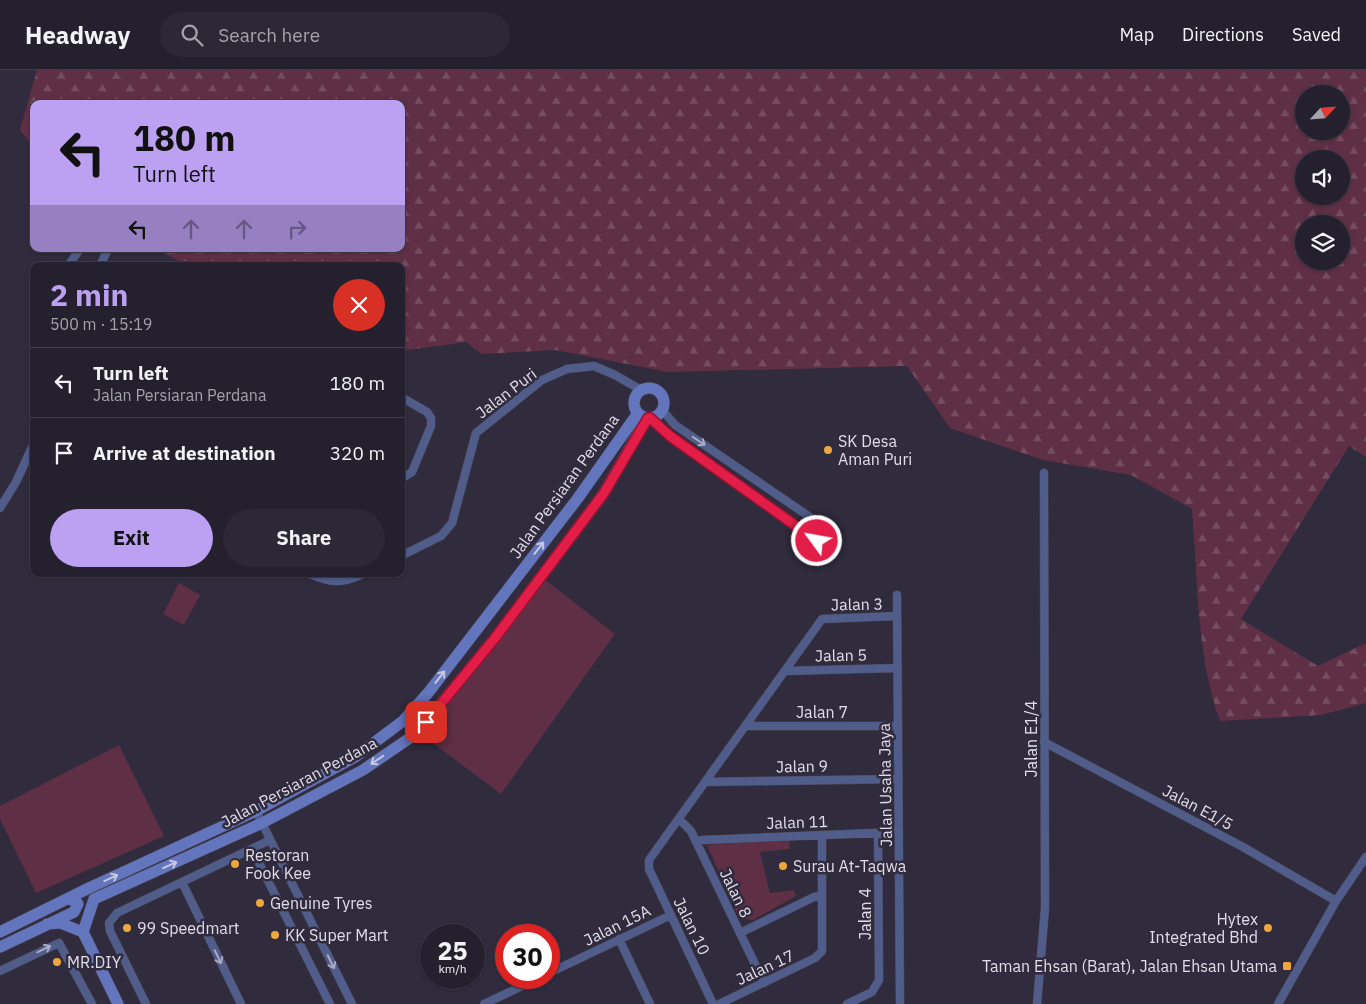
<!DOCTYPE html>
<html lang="en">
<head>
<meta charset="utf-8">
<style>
	:root { --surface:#24202e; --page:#2c2836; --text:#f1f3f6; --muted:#a3a3aa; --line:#413e4a; --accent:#bca0f2 }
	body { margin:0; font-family:"IBM Plex Sans",sans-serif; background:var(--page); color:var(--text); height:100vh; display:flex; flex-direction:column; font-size:19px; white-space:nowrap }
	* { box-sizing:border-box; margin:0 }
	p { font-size:16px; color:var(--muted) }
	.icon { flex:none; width:28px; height:28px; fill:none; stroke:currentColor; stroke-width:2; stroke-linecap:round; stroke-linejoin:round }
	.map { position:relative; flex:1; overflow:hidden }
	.side { position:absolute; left:30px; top:192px; width:375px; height:315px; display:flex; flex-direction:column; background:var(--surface); border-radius:10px; box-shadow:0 1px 4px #0004,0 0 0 1px var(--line) }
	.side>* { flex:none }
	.top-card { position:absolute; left:30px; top:30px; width:375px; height:152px; border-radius:10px; box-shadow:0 1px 4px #0004,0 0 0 1px var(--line); background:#bca0f2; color:#111; overflow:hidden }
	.needle { width:32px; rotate:64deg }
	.controls { position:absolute; left:1295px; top:15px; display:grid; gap:10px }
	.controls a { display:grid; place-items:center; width:55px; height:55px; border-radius:50%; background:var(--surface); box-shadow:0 1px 4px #0004,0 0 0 1px var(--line); font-size:25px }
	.speed { position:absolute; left:420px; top:854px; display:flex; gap:10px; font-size:25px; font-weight:700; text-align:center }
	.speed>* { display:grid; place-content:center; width:65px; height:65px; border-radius:50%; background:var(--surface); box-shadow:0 1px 4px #0004,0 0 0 1px var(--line); line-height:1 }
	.speed small { font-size:12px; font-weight:400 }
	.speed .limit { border:8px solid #d22; background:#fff; color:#111 }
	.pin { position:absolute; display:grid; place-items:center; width:42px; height:42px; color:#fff; margin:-21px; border-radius:10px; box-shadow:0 2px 8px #0006 }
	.me { position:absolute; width:55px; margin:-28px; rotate:302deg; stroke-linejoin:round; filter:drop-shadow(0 0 4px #0008) }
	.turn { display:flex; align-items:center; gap:18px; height:105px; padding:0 20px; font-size:22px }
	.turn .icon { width:65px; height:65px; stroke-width:2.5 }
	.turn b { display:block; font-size:35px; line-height:42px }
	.lanes { display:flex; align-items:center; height:48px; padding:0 20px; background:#0003; justify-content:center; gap:25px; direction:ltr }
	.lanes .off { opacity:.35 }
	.round { display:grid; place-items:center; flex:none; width:52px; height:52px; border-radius:26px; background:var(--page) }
	.headline { display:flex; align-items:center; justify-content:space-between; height:85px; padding:0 20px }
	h1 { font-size:30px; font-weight:700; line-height:38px; color:var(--accent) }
	.primary-button { display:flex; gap:10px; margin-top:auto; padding:10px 20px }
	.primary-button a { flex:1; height:58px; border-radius:30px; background:var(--accent); color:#111; font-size:20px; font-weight:700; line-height:58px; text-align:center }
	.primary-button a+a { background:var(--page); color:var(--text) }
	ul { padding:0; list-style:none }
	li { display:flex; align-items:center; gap:15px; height:70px; padding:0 20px; border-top:1px solid var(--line) }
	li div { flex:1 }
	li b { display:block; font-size:19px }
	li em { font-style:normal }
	header { display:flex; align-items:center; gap:30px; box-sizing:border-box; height:70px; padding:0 25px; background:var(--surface); border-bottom:1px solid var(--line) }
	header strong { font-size:24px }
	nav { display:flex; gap:28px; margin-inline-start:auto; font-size:18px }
	.search { width:350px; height:45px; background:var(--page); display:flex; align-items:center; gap:12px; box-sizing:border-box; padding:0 18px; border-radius:28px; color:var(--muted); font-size:19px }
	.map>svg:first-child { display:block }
	.forest { fill:url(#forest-firs); fill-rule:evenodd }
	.park { fill:#5f2f45 }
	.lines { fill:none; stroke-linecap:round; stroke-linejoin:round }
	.street-casing { stroke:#4c4759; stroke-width:9 }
	.secondary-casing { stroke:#4c4759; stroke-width:12 }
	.street { stroke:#505d8a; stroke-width:8 }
	.secondary { stroke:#6275bd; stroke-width:11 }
	.oneway { stroke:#a6aac3 }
	.oneway2 { stroke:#c7c8e0 }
	.route-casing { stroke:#92132f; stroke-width:12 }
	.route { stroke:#e11d48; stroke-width:9 }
	.poi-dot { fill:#eea73d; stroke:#302b3d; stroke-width:2 }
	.labels { text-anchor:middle; stroke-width:5; stroke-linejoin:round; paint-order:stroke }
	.street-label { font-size:16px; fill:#e0dde9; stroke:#302b3d }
	.poi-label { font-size:16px; fill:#e0dde9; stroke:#302b3d; text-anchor:start }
</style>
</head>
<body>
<header>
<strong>Headway</strong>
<div class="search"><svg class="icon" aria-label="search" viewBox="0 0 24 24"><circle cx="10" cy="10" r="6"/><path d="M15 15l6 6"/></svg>Search here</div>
<nav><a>Map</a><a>Directions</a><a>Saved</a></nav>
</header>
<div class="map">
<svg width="1366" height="934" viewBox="0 0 1366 934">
	<defs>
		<pattern id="forest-firs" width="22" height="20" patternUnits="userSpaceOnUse" patternTransform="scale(1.25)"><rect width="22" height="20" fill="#5f2f45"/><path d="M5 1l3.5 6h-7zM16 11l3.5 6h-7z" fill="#764d60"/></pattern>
	</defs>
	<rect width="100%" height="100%" fill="#302b3d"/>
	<path class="forest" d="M37,0H1366V387L1349,376L1241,549L1318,596L1366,573V633L1321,645L1220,651C1196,583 1198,510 1192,439L1131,405L1043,390L950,358L907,296L668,302L555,280L482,284L466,272L401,281V196H189L155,179H401V34H34V77L20,60ZM1304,24H1341V61H1304ZM1304,89H1341V126H1304ZM1304,154H1341V191H1304Z"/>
	<path class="park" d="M543,508L615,564L501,724L418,662Z
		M179,513L200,525L184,555L163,544Z
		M119,675L164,766L36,823L0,749V736Z
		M789,769L790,779L760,782L770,823L794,820L796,826L753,850L739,848L707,775Z"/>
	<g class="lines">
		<g class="street-casing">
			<path id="street" d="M68,196L80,179
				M100,196L108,179
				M401,327L427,342L431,348V356L412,402L401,409
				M650,348L670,366L812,469L817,471L824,468L826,458L675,355L662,340
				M0,438L16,412L34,373
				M401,486L441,466L452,453L476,363L542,310L567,299L594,296L615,305L641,320
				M310,504C332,513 341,514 363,504
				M897,525L900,934
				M785,601L897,598
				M746,656H898
				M1044,672L1243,777L1336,831
				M706,712L898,709
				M256,741L352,934
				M679,749L691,761L764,913
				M696,772L702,770L899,762
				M252,779L330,934
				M182,812L241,934
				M740,863L814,827L822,826
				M619,869L650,934
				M0,901L59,873L92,934
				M549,903L671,845
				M146,934L110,861L109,853L117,843L270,770
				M484,934L539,908
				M713,934L649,799V790L822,549L897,546
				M719,934L815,888L822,881V765
				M847,934L872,922L879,910L878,763
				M1037,934L1045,838L1044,403
				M1278,934L1336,831L1366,787"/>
		</g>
		<g class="secondary-casing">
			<path id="secondary" d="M634 333a15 15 0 1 1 30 0a15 15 0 1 1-30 0Z
				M94,829L262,753L363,700L417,663L495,568L604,423L647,348
				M47,854L60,853L83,862L118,934
				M0,862L89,818L256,741L355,687L403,651L428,623L578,428L638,343
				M83,862L94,829
				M0,877L74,842L78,834L76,831L67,829"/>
		</g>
		<use href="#street" class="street"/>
		<use href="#secondary" class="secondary"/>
	</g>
	<defs><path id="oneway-shaft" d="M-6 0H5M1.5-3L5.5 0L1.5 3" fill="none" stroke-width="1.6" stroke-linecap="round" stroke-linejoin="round" transform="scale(1.25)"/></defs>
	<g class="oneway">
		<use href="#oneway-shaft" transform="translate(699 371) rotate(34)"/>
		<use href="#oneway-shaft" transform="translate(44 879) rotate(-26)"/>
		<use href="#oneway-shaft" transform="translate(218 887) rotate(64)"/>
		<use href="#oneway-shaft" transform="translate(331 892) rotate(64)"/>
	</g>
	<g class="oneway2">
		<use href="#oneway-shaft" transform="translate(539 478) rotate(-52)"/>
		<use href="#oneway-shaft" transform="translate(440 607) rotate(-52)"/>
		<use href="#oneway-shaft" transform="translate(377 690) rotate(146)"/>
		<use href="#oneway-shaft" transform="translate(170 795) rotate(-24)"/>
		<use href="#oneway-shaft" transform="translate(111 808) rotate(-25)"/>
	</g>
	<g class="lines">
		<g class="route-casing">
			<path id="route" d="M426,652L495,568L604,423L648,348H650L670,366L817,471"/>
		</g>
		<use href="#route" class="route"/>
	</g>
	<g class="poi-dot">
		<circle cx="828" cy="380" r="5"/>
		<circle cx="235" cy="794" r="5"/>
		<circle cx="783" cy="796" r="5"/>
		<circle cx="260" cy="833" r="5"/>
		<circle cx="127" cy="858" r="5"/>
		<circle cx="1268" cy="858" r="5"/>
		<circle cx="275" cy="865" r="5"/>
		<circle cx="57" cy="892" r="5"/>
		<rect x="1282" y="891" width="10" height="10" rx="2.5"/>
	</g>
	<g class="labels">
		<g class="street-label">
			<text transform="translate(506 323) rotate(-37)" y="6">Jalan Puri</text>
			<text transform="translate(564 416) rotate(-54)" y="6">Jalan Persiaran Perdana</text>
			<text transform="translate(857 534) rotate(-1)" y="6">Jalan 3</text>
			<text transform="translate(841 585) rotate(-1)" y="6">Jalan 5</text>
			<text x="822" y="648">Jalan 7</text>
			<text transform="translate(1031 669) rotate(-90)" y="6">Jalan E1/4</text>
			<text transform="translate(802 696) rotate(-1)" y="6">Jalan 9</text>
			<text transform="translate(299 712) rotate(-28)" y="6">Jalan Persiaran Perdana</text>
			<text transform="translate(885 715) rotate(-91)" y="6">Jalan Usaha Jaya</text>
			<text transform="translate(1198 737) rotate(28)" y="6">Jalan E1/5</text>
			<text transform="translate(797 752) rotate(-2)" y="6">Jalan 11</text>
			<text transform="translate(736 823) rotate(64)" y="6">Jalan 8</text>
			<text transform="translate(865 844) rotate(-90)" y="6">Jalan 4</text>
			<text transform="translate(617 855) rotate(-26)" y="6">Jalan 15A</text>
			<text transform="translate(692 856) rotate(64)" y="6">Jalan 10</text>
			<text transform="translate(765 897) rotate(-25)" y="6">Jalan 17</text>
		</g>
		<g class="poi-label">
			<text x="838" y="377">SK Desa<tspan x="838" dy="18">Aman Puri</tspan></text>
			<text x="245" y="791">Restoran<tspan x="245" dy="18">Fook Kee</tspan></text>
			<text x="793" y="802">Surau At-Taqwa</text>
			<text x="270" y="839">Genuine Tyres</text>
			<text x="1258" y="855" text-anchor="end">Hytex<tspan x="1258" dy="18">Integrated Bhd</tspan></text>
			<text x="137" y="864">99 Speedmart</text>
			<text x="285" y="871">KK Super Mart</text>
			<text x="67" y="898">MR.DIY</text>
			<text x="1277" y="902" text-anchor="end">Taman Ehsan (Barat), Jalan Ehsan Utama</text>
		</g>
	</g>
</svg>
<div class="controls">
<a><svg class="needle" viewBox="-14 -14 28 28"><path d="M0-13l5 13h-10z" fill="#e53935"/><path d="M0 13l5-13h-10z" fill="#a3a3aa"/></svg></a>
<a><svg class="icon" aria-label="sound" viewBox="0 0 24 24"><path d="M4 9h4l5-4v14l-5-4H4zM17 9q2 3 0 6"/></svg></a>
<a><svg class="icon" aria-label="layers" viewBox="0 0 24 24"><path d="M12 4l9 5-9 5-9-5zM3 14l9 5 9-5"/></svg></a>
</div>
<div class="speed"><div>25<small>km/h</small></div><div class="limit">30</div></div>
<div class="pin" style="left:426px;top:652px;background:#d93025"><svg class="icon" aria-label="arrive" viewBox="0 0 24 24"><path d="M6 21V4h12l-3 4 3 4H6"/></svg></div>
<svg class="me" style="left:817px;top:471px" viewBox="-20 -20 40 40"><circle r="17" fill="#e11d48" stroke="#fff" stroke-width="3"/><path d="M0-11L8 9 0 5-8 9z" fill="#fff"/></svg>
<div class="top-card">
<div class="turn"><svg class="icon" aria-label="left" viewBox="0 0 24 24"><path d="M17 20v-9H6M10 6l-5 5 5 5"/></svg><div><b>180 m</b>Turn left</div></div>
<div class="lanes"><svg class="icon" aria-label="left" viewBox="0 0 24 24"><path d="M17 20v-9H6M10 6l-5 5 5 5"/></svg><svg class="icon off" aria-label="ahead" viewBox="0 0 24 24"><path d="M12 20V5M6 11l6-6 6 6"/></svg><svg class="icon off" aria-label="ahead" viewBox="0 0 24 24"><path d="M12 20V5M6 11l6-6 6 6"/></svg><svg class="icon off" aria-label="right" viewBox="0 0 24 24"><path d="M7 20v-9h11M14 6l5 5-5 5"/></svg></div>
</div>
<section class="side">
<div class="headline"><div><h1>2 min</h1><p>500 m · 15:19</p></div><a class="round" style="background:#d93025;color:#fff"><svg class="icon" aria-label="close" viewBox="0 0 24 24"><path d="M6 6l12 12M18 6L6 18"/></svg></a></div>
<ul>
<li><svg class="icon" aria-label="left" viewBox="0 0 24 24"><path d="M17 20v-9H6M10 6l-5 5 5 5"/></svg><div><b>Turn left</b><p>Jalan Persiaran Perdana</p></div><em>180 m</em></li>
<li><svg class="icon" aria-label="arrive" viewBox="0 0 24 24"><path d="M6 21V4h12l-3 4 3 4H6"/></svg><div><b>Arrive at destination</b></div><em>320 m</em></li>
</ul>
<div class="primary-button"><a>Exit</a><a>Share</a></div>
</section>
</div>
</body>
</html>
